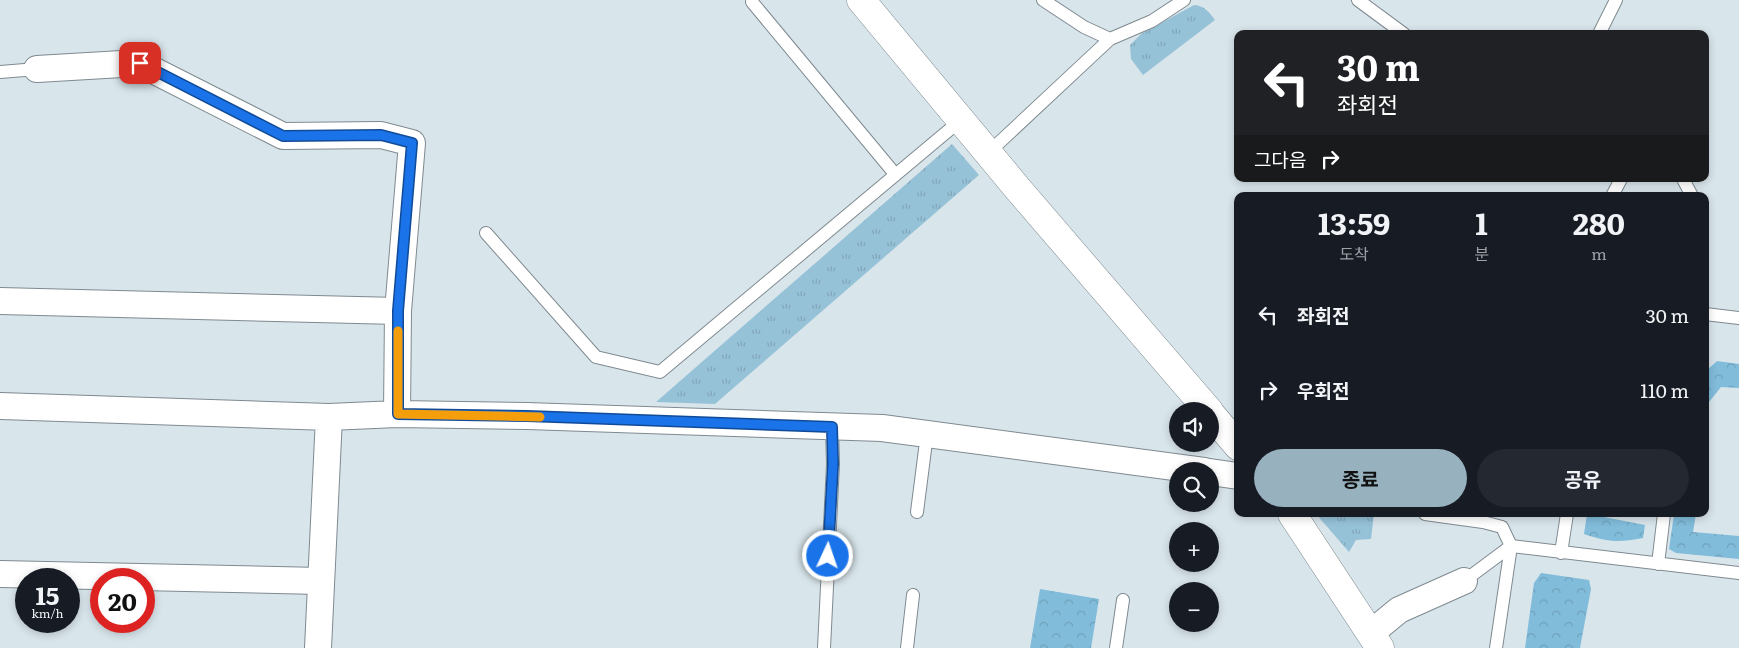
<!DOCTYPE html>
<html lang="ko">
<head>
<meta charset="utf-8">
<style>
	:root { --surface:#171b24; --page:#242831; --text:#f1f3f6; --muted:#9ea1a6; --accent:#97b1be }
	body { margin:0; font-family:Literata,"Noto Sans KR",serif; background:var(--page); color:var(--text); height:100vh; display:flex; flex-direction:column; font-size:19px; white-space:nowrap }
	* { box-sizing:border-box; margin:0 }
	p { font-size:16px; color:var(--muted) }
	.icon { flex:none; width:28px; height:28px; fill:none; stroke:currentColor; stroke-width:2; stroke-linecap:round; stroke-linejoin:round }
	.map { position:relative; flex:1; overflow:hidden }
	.details { position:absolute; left:1234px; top:192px; width:475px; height:325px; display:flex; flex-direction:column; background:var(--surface); border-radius:10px; box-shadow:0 2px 8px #0003 }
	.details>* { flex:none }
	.banner { position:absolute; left:1234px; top:30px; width:475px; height:152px; border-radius:10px; box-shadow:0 2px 8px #0003; background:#202124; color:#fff; overflow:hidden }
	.buttons { position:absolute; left:1169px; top:402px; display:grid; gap:10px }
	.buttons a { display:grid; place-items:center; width:50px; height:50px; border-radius:50%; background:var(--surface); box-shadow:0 2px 8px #0003; font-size:25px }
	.speed { position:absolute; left:15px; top:568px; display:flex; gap:10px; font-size:25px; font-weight:700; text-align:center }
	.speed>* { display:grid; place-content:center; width:65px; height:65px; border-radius:50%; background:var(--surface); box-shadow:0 2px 8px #0003; line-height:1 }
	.speed small { font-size:12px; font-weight:400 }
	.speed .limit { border:8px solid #d22; background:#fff; color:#111 }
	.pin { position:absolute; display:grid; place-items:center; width:42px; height:42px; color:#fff; margin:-21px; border-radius:10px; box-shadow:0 2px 8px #0006 }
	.me { position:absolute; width:55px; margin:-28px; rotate:3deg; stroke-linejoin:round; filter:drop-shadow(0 0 4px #0008) }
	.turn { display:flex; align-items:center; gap:18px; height:105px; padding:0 20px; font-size:22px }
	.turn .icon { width:65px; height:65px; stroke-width:2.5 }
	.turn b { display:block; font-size:35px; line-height:42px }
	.then { display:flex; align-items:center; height:48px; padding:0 20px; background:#0003; gap:10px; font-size:19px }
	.eta { display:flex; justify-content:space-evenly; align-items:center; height:85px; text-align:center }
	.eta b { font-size:30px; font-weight:700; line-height:35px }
	.action { display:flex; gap:10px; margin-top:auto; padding:10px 20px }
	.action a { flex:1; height:58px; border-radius:30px; background:var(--accent); color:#111; font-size:20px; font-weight:700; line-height:58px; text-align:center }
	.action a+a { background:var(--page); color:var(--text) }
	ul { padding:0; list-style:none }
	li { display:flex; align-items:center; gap:15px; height:75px; padding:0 20px }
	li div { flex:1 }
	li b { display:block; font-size:19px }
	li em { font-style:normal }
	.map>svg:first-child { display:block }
	.grass { fill:url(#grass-tufts) }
	.forest { fill:url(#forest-crowns) }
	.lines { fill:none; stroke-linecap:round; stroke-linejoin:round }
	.lane-casing { stroke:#7f8a90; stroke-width:14 }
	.street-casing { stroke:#7f8a90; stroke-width:28 }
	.secondary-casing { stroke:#7f8a90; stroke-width:29 }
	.lane { stroke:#fff; stroke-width:12 }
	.street { stroke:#fff; stroke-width:26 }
	.secondary { stroke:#fff; stroke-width:28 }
	.route-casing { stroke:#114b97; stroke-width:12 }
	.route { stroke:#1a73e8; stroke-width:9 }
	.slow { stroke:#f59e0b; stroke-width:9 }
</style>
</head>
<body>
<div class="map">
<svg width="1739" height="648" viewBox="0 0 1739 648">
	<defs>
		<pattern id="grass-tufts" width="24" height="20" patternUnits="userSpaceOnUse" patternTransform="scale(1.25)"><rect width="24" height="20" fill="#96c2d8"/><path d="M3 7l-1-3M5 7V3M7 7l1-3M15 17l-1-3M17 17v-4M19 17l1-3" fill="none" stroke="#81a6b9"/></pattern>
		<pattern id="forest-crowns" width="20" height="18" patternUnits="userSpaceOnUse" patternTransform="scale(1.25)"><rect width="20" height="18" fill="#81bcda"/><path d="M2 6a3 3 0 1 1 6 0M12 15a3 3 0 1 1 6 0" fill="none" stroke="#6fa1bb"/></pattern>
	</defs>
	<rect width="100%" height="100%" fill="#d8e5eb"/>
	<path class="grass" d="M1194,5C1205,6 1209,12 1215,20L1143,75L1131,59L1130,45L1141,34Z
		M952,144L979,175L715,404L656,402Z
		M1316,514H1374L1371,539L1356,540L1349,552Z"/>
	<path class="forest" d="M1717,361L1739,364V388L1721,387L1705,407V372Z
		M1587,514H1603L1604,517L1645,525L1643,538C1618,543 1607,542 1584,534Z
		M1674,514H1696L1693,532L1739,536V559L1676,553L1669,549Z
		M1541,573L1589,580L1591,589L1580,648H1525L1534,583Z
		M1040,589L1099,599L1091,648H1030Z"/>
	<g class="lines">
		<g class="lane-casing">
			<path id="lane" d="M1043,0L1084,27L1110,39L1152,21L1184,0
				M1358,0L1404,34
				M752,2L895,174
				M1599,34L1616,0
				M0,72L37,69
				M988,153L1110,39
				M1683,179L1692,196
				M1612,196L1621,179
				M486,233L596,357L660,372L961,120
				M1705,314L1739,318
				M917,512L927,434
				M1425,514L1483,522L1502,527L1511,546L1496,648
				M1561,553L1567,514
				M1658,564L1664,514
				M1464,581L1511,546L1739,573
				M824,648L833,464L832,427
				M907,648L913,595
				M1116,648L1123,600"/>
		</g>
		<g class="street-casing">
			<path id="street" d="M37,69L139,63L283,136L381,135L412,143L398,311L397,414
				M0,301L398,311
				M0,406L329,417L397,414L527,416L882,428L1204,471
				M1210,472L1238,476
				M0,574L321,581
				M1371,633L1399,610L1464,581
				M318,648L329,417"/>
		</g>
		<g class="secondary-casing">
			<path id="secondary" d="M861,0L1018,189L1209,411
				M1210,413L1238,446
				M1292,514L1380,648"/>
		</g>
		<use href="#lane" class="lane"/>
		<use href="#street" class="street"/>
		<use href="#secondary" class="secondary"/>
	</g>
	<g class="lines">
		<g class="route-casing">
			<path id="route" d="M140,63L283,136L381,135L412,143L398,311V414L527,416L832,427L833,464L828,556"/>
		</g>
		<use href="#route" class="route"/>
		<path class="slow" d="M398,331V414L540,417"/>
	</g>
</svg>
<div class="buttons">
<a><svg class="icon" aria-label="sound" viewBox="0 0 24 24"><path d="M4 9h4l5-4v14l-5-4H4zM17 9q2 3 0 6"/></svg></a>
<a><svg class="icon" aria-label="search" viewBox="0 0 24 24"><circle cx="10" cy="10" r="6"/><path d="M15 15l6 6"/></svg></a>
<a>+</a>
<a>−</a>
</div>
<div class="speed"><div>15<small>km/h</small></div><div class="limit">20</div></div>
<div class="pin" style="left:140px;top:63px;background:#d93025"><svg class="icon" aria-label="arrive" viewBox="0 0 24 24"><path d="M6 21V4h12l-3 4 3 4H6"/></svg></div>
<svg class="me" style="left:828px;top:556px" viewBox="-20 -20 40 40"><circle r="17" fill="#1a73e8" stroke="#fff" stroke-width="3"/><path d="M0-11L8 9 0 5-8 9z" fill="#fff"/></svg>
<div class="banner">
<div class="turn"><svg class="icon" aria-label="left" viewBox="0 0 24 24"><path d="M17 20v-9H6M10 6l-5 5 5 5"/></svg><div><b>30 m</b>좌회전</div></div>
<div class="then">그다음<svg class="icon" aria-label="right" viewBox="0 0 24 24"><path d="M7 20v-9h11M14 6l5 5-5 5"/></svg></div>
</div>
<section class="details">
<div class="eta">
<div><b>13:59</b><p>도착</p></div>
<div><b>1</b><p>분</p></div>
<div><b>280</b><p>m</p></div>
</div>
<ul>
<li><svg class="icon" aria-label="left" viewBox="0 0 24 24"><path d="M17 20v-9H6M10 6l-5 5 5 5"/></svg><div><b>좌회전</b></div><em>30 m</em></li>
<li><svg class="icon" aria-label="right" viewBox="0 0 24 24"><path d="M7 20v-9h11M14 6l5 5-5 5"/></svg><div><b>우회전</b></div><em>110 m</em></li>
</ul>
<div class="action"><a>종료</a><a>공유</a></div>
</section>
</div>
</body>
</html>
